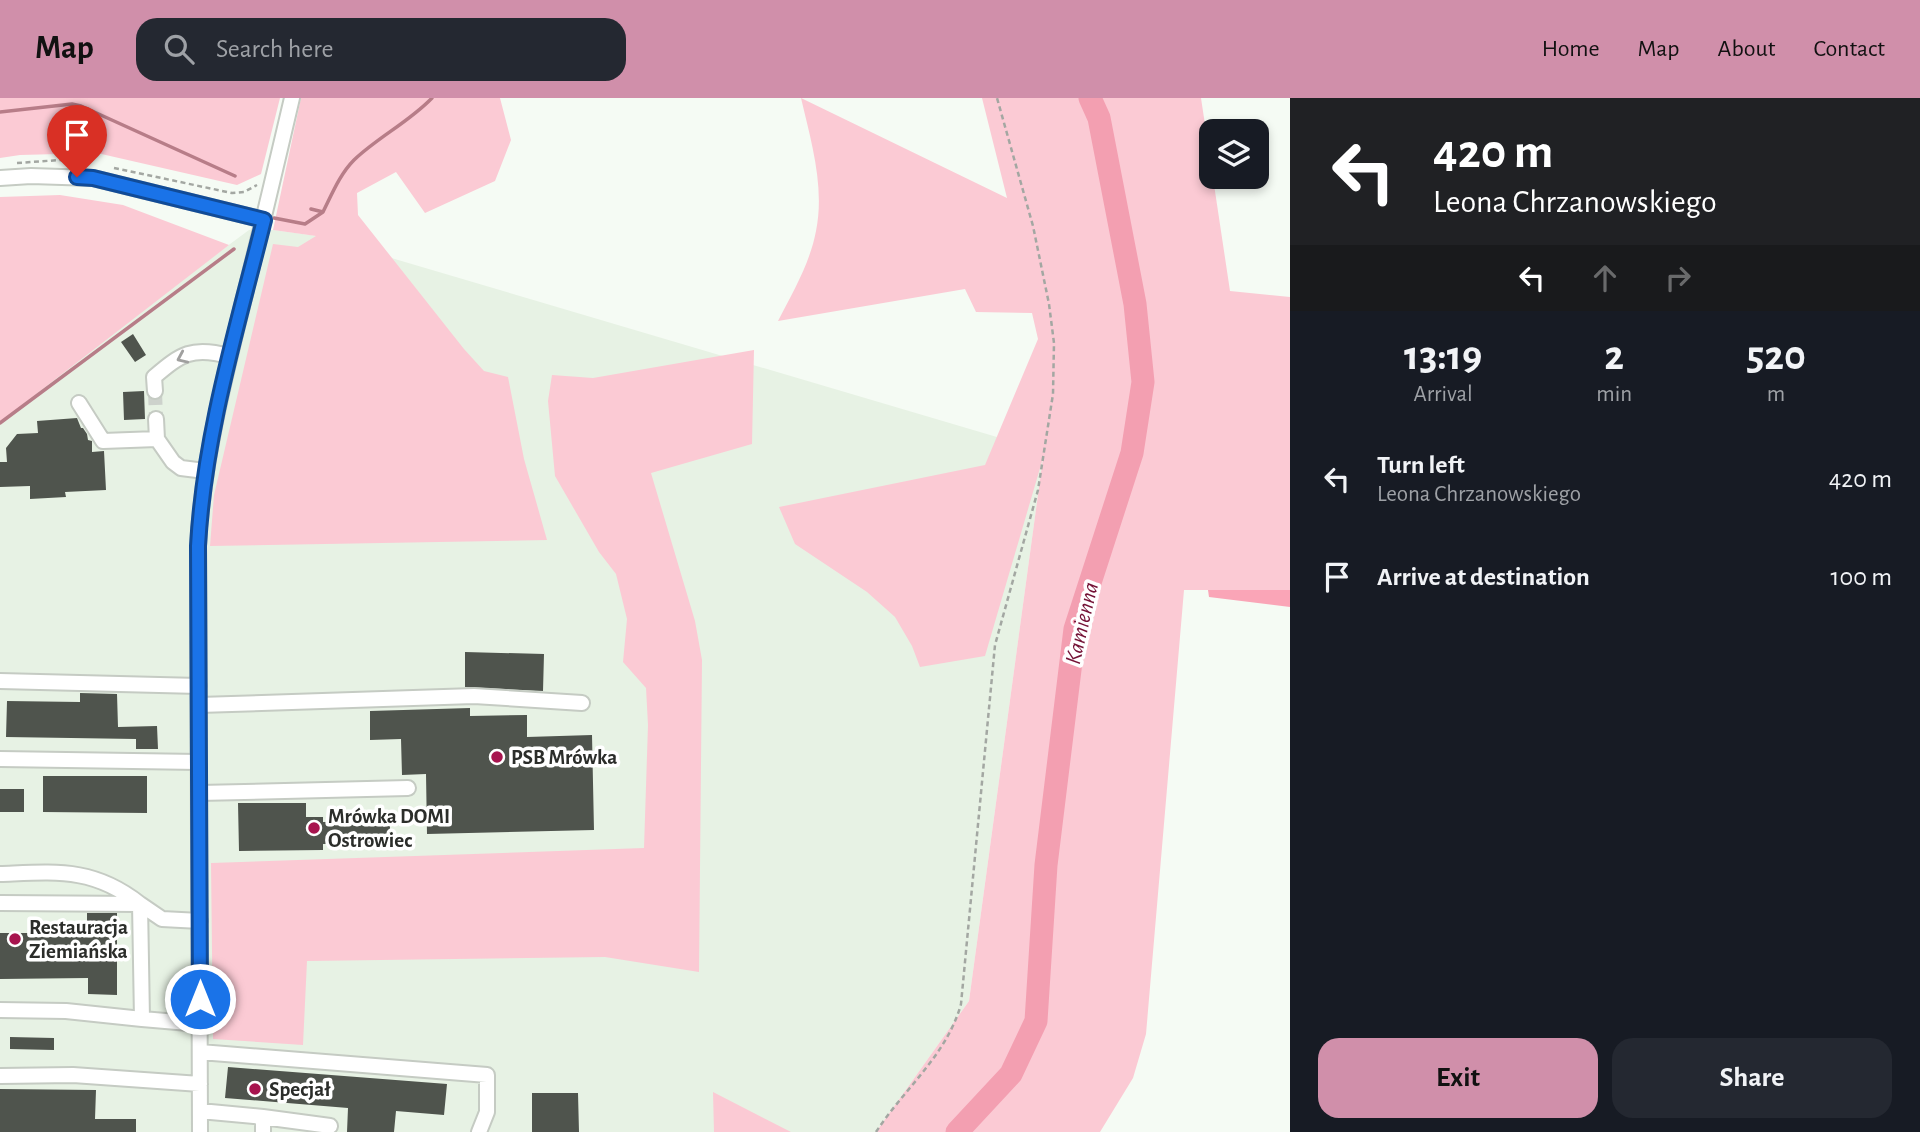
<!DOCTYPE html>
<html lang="en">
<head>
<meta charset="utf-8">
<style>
	:root { --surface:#171b24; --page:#242831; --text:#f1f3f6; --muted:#9ea1a6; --accent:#d08faa }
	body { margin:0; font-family:"Alegreya Sans",sans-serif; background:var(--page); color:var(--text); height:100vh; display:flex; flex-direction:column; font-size:26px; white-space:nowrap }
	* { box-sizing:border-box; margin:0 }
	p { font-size:23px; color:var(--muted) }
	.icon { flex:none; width:38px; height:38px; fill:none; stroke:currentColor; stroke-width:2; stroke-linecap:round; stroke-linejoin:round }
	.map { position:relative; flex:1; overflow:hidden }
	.details { display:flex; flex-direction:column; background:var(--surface); width:630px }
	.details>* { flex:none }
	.guide { background:#202124; color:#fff; overflow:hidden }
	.controls { position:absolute; left:1199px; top:21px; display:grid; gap:14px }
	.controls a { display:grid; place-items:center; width:70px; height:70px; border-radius:14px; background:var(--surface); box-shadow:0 4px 10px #0003; font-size:35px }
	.pin { position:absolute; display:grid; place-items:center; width:60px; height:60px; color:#fff; margin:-72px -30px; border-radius:50% 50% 50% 0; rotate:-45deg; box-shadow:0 0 7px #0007 }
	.pin .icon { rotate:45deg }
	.me { position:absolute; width:77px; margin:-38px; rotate:0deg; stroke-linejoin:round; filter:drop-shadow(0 0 5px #0008) }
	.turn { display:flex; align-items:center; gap:24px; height:147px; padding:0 28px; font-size:32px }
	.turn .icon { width:91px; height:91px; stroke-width:2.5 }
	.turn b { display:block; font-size:49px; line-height:60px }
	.lanes { display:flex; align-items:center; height:66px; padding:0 28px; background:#0003; justify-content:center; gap:35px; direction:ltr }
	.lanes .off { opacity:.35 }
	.eta { display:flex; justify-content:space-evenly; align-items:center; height:119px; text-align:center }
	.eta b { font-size:42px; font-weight:600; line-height:49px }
	.cta { display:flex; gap:14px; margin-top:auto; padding:14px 28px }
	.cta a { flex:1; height:80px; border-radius:21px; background:var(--accent); color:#111; font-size:28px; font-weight:600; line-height:80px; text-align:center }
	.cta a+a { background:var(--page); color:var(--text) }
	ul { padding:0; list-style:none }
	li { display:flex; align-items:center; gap:21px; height:98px; padding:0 28px }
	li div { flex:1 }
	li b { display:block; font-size:26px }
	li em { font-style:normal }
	header { display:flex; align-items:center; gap:42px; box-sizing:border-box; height:98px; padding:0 35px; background:var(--accent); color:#111 }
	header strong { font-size:33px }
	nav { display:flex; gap:38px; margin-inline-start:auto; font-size:24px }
	.search { width:490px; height:63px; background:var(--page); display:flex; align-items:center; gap:18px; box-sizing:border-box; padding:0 24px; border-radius:21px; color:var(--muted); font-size:26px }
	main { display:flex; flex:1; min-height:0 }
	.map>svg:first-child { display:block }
	.built { fill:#e7f2e4 }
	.green { fill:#fbcad4 }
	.forest { fill:#faa5b7 }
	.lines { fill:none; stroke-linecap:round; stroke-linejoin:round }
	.stream { stroke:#b77d88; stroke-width:3.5 }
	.river { stroke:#f39fb1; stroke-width:23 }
	.building { fill:#4f544d }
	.minor-tunnel { stroke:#cdd2cc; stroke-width:14; stroke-dasharray:14 7; stroke-linecap:butt }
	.minor-casing { stroke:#c5cbc3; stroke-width:18 }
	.path { stroke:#a3a7a2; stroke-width:2.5; stroke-dasharray:5 3.5; stroke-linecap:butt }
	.minor { stroke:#fff; stroke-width:14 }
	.oneway { stroke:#a0a09f }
	.route-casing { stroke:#114b97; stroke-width:18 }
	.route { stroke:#1a73e8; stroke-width:12 }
	.poi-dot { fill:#a7144e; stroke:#fff; stroke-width:2.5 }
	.labels { text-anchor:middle; stroke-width:7; stroke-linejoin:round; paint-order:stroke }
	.poi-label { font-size:21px; font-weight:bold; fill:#2b2d2a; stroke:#fff; text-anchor:start }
	.water-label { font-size:23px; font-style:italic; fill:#741236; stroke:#fff }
</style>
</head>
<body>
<header>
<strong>Map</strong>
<div class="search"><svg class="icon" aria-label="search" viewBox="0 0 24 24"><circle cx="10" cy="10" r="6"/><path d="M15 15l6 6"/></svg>Search here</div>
<nav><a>Home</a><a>Map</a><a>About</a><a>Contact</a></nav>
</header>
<main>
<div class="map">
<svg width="1290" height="1034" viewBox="0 0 1290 1034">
	<rect width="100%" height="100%" fill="#f5fbf4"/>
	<path class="built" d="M249,132H273L317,138L1044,353L969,903L876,1034H0V316Z"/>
	<path class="green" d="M0,0H280L261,76L237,87L97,55L20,57L0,60Z
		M301,0H500L511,42L495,83L425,115L396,74L357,95L358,117L464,251L484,273L508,279L524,361L547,442L210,448L214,397L273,146L298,149L316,138L273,132Z
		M801,0L1007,100L982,0H1201L1230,193L1290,199V492H1184L1146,936L1133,980L1100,1034H876L969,903L1043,360L985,558L920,569L912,548L895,519L867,494L795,446L779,409L985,367L1038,241L1032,215L976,214L965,191L778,223C793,194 810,165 816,133C825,89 811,43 801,0Z
		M60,97L123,107L229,147L0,324V99Z
		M754,252L752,346L651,375L695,523L702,562L699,874L605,859L307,863L303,947L213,941L211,765L644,750L648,627L646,590L623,564L627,521L616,476L599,454L555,378L548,303L552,277L593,280Z
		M713,994L791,1034H714Z"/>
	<path class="forest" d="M1208,492H1290V509L1209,499Z"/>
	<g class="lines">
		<path class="stream" d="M0,14L72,6L81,8L235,78
			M311,111L323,114C332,96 340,76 354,62C378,39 409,24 432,0
			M274,120L305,126L323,114
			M0,325L234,151"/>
		<path class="river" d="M957,1034L1011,976L1036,923L1046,767L1075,531L1132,355L1143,284L1135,206L1099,20L1090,0"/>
	</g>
	<path class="building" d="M133,236L146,257L135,264L121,244Z
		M144,293L145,321L124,322L123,294Z
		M77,320L81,330H83L87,336L88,342L92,343V354L104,353L106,392L65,394L66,399L30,401V388L0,389V364H7L6,350L17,336L38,335L37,323Z
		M465,554L544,556L543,593L465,589Z
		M80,595L117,596L118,629L157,628L158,651H136V641L6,639L7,603L80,604Z
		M470,610V618L527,617V639L592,637L594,732L427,736L426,676L402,677L401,641L370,642V613Z
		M43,678H147V715L43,714Z
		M0,691H24V714H0Z
		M238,705H306V719H323V724L390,723V746H323V752L239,753Z
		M87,815H117V897L88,896V880L0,881V835H87Z
		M10,939L54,940V952L10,951Z
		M228,969L447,986L444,1017L396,1013L394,1034H347L348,1010L225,1000Z
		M0,991L96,992L95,1021H136V1034H0Z
		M532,995H578L579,1034H532Z"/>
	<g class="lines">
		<path class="minor-tunnel" d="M155,293L156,321"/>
		<g class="minor-casing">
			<path id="minor" d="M0,80L31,78L93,80L264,122
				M155,293L154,279C181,256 192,248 229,258
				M79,305L103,343L157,341
				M156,321L157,341L173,364L181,370L205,373
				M0,583L199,588
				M199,607L474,598L582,605
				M0,661L199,664
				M199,695L408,690
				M0,776C56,774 93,769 140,806L142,921L200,926
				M0,805L140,806L162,821L200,823
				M0,912L66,913L142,921
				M200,954L487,977V1014L479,1034
				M0,978L73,977L200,986
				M200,1013L263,1019V1034
				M263,1019L330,1028
				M200,1034L198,448C203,360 225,277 246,192C262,128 277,64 292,0"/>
		</g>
		<path class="path" d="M17,65L60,62L91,65
			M114,70L232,95L244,94L257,87
			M876,1034C904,991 947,957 961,906L995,547L1038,392L1053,296L1054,245L1049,206L1033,128L997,0"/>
		<use href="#minor" class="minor"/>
	</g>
	<defs><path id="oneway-chevron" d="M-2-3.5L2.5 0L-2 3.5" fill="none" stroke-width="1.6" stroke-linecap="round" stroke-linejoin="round" transform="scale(1.75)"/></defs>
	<use class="oneway" href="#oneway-chevron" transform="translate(182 260) rotate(156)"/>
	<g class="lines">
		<g class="route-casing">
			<path id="route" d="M77,79L93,80L264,122C237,230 204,337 198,448L200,901"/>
		</g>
		<use href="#route" class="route"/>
	</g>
	<g class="poi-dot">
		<circle cx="497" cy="659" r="7"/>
		<circle cx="314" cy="730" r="7"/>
		<circle cx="15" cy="841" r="7"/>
		<circle cx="255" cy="991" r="7"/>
	</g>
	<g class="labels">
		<g class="poi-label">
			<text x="511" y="666">PSB Mrówka</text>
			<text x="328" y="725">Mrówka DOMI<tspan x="328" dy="24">Ostrowiec</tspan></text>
			<text x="29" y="836">Restauracja<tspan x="29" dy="24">Ziemiańska</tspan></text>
			<text x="269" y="998">Specjał</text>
		</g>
		<g class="water-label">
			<text transform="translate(1081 525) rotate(-77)" y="8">Kamienna</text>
		</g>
	</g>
</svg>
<div class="controls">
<a><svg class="icon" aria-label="layers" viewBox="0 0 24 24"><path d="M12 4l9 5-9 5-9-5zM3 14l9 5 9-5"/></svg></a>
</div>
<div class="pin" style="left:77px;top:79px;background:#d93025"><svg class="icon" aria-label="arrive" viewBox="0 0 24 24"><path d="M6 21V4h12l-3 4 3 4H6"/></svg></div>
<svg class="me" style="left:200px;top:901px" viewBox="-20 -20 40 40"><circle r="17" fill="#1a73e8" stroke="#fff" stroke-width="3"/><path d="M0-11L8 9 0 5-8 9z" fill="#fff"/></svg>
</div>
<section class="details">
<div class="guide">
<div class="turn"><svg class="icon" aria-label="left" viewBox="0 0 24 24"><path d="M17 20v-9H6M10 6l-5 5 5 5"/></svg><div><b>420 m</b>Leona Chrzanowskiego</div></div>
<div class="lanes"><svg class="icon" aria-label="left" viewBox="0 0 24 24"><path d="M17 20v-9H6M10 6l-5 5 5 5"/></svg><svg class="icon off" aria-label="ahead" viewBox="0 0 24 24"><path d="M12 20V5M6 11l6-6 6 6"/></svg><svg class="icon off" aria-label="right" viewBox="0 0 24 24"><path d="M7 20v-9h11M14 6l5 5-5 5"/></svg></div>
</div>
<div class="eta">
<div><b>13:19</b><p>Arrival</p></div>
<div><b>2</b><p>min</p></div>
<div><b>520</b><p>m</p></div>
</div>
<ul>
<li><svg class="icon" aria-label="left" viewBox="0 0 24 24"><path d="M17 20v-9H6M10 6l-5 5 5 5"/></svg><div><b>Turn left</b><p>Leona Chrzanowskiego</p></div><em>420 m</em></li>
<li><svg class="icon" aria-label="arrive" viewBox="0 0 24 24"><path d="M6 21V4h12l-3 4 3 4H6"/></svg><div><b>Arrive at destination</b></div><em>100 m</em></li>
</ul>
<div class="cta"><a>Exit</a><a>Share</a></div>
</section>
</main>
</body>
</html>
